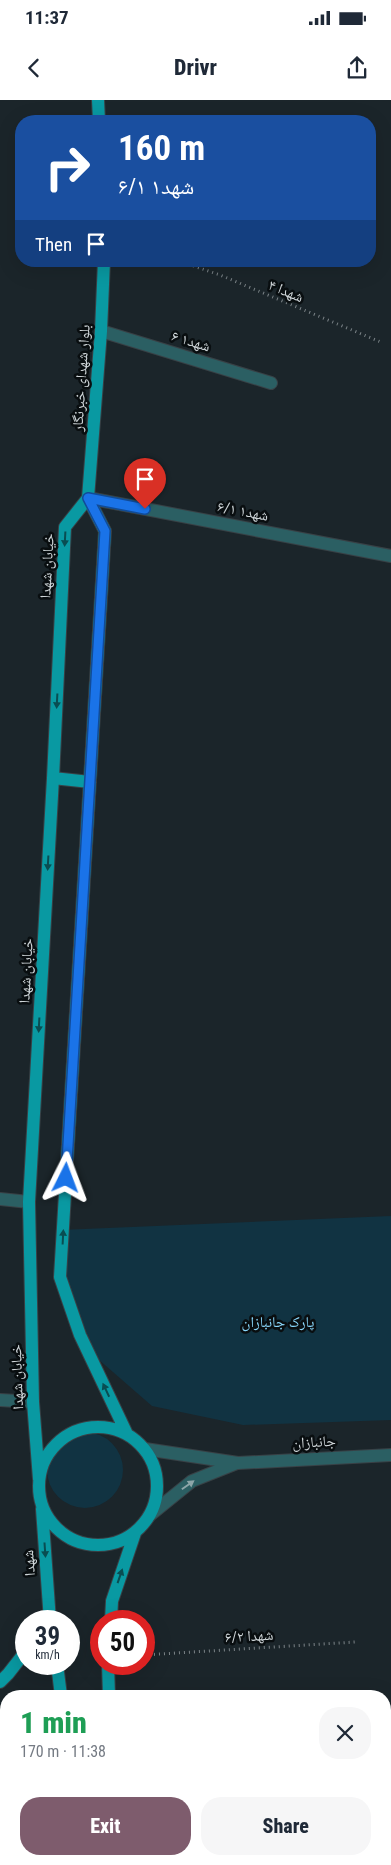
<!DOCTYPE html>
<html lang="en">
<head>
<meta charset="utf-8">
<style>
	:root { --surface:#fff; --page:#f6f6f7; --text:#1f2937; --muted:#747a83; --accent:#7e5c6d }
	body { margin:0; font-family:"Roboto Condensed","Noto Naskh Arabic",sans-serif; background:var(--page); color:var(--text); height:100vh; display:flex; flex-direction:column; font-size:19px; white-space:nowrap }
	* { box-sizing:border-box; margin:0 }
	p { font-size:16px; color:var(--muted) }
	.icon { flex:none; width:28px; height:28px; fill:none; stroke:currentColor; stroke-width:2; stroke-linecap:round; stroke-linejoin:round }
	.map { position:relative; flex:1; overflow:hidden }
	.panel { position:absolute; left:0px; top:1590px; width:391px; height:175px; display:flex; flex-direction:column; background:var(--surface); border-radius:20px 20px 0 0; box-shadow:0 5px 20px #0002 }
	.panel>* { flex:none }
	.hud { position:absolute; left:15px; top:15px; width:361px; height:152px; border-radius:20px; box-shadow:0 5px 20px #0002; background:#1a4fa0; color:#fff; overflow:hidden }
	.speed { position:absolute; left:15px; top:1510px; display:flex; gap:10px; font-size:25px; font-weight:700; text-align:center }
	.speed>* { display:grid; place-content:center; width:65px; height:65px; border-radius:50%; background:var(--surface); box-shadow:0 5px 20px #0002; line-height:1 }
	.speed small { font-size:12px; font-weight:400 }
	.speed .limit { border:8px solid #d22; background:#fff; color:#111 }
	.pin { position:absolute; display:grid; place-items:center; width:42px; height:42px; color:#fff; margin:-51px -21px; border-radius:50% 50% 50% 0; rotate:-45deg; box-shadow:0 0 5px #0007 }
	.pin .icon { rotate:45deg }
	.me { position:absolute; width:55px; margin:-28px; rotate:3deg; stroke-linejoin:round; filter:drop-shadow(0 0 4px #0008) }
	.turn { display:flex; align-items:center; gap:18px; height:105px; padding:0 20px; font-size:22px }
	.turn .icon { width:65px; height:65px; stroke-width:2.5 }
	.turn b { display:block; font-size:35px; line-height:42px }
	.then { display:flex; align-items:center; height:48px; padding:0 20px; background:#0003; gap:10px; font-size:19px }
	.round { display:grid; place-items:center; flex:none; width:52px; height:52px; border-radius:20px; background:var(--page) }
	.summary { display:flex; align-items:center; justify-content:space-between; height:85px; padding:0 20px }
	h1 { font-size:30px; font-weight:800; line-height:38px; color:#1e9e55 }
	.cta { display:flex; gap:10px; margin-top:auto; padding:10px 20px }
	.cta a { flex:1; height:58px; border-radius:20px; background:var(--accent); color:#fff; font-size:20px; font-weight:800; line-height:58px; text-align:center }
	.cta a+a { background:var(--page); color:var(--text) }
	.status { display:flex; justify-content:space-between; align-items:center; height:35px; padding:0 25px; background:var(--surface); direction:ltr }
	.status svg { height:14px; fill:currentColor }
	header { display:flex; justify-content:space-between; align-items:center; height:65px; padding:0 20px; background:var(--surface); font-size:22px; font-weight:800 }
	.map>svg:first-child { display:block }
	.green { fill:#113342 }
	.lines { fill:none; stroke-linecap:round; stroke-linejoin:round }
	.minor-casing { stroke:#384146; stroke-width:14 }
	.major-casing { stroke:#384146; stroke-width:14 }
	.path { stroke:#7c8488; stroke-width:3; stroke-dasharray:1 4; stroke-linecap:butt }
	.minor { stroke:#2b5f63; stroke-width:12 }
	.major { stroke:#0999a2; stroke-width:12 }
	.oneway { fill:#094d52 }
	.oneway2 { fill:#8da6a9 }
	.route-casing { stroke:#114b97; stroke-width:12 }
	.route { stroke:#1a73e8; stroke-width:9 }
	.labels { text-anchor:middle; stroke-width:5; stroke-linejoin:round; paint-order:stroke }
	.street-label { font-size:15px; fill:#ced5d8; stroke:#090e10 }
	.park-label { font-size:15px; fill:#88d6fa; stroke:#090e10 }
</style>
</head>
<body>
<div class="status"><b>11:37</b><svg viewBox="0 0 49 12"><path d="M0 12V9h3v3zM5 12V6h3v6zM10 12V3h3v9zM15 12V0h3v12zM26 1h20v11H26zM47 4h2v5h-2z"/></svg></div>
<header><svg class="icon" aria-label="back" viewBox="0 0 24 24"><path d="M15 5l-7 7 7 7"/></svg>Drivr<svg class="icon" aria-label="share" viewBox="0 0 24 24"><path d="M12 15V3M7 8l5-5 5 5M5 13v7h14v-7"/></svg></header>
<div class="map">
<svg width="391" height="1765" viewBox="0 0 391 1765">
	<rect width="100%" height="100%" fill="#1b252a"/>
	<path class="green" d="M391,1116V1320L243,1325L152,1306L90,1252L61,1178V1130Z
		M47 1370a38 38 0 1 1 76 0a38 38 0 1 1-76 0Z"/>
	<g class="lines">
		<g class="minor-casing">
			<path id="minor" d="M101,231L271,283
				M88,398L391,456
				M0,1099L29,1102
				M0,1300L33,1302
				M145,1349L238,1363L391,1355
				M150,1415L192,1381L237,1363
				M385,1756L391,1758"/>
		</g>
		<g class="major-casing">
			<path id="major" d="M98,0L99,21
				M88,398L105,431L60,1177L80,1235L127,1334
				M88,398L101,231L104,161
				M53,678L90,682
				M39 1386a59 59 0 1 1 118 0a59 59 0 1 1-118 0Z
				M39,1379L33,1302L29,1102L53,678L65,427L88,398
				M42,1409L50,1521
				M111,1521L112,1501L135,1433
				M57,1564L61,1596
				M108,1564L109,1596
				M0,1582L8,1574L26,1551
				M0,1674L6,1675
				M0,1727L6,1731
				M46,1759L52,1765
				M82,1759L83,1765
				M125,1759L126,1765"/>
		</g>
		<path class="path" d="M179,161L220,175L383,243
			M144,1555L355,1542"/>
		<use href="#minor" class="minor"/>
		<use href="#major" class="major"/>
	</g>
	<defs><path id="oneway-solid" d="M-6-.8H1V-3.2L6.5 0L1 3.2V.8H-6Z" transform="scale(1.25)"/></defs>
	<g class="oneway">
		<use href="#oneway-solid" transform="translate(65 439) rotate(93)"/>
		<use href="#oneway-solid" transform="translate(57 601) rotate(93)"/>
		<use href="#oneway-solid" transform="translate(48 763) rotate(93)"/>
		<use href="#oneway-solid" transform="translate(39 925) rotate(93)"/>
		<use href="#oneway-solid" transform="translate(63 1137) rotate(-87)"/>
		<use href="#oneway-solid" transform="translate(106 1290) rotate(-115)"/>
		<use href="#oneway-solid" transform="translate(45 1450) rotate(86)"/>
		<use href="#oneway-solid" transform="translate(120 1476) rotate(-71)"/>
	</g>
	<use class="oneway2" href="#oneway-solid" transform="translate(188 1385) rotate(-35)"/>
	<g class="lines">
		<g class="route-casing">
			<path id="route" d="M66,1078L105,431L88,398L145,409"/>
		</g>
		<use href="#route" class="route"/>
	</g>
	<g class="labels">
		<g class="street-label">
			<text transform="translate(286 191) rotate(22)" y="5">شهدا ۴</text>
			<text transform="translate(191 241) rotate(17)" y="5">شهد۱ ۶</text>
			<text transform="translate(81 278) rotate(-86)" y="5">بلوار شهدای خبرنگار</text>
			<text transform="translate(243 411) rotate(11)" y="5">شهد۱ ۶/۱</text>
			<text transform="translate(47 466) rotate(-87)" y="5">خیابان شهدا</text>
			<text transform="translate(26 871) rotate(-87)" y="5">خیابان شهدا</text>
			<text transform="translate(17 1277) rotate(-92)" y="5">خیابان شهدا</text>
			<text transform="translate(314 1342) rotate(-3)" y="5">جانبازان</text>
			<text transform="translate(29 1463) rotate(-94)" y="5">شهدا</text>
			<text transform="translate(249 1536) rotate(-3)" y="5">شهدا ۶/۲</text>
		</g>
		<g class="park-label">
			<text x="278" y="1227">پارک جانبازان</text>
		</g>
	</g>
</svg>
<div class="speed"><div>39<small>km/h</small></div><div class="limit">50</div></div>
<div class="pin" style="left:145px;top:409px;background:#d93025"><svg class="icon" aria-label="arrive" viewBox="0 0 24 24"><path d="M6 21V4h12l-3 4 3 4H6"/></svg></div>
<svg class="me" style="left:66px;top:1078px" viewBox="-20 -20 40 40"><path d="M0-17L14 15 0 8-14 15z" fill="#1a73e8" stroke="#fff" stroke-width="4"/></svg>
<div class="hud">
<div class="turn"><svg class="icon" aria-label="right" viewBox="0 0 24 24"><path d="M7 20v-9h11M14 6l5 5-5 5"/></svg><div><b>160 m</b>شهد۱ ۶/۱</div></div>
<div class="then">Then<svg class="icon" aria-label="arrive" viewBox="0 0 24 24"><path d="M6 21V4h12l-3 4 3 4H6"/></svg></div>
</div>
<section class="panel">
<div class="summary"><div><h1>1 min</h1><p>170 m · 11:38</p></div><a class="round"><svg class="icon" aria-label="close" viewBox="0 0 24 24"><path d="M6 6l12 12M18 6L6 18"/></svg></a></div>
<div class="cta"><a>Exit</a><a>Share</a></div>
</section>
</div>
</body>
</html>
